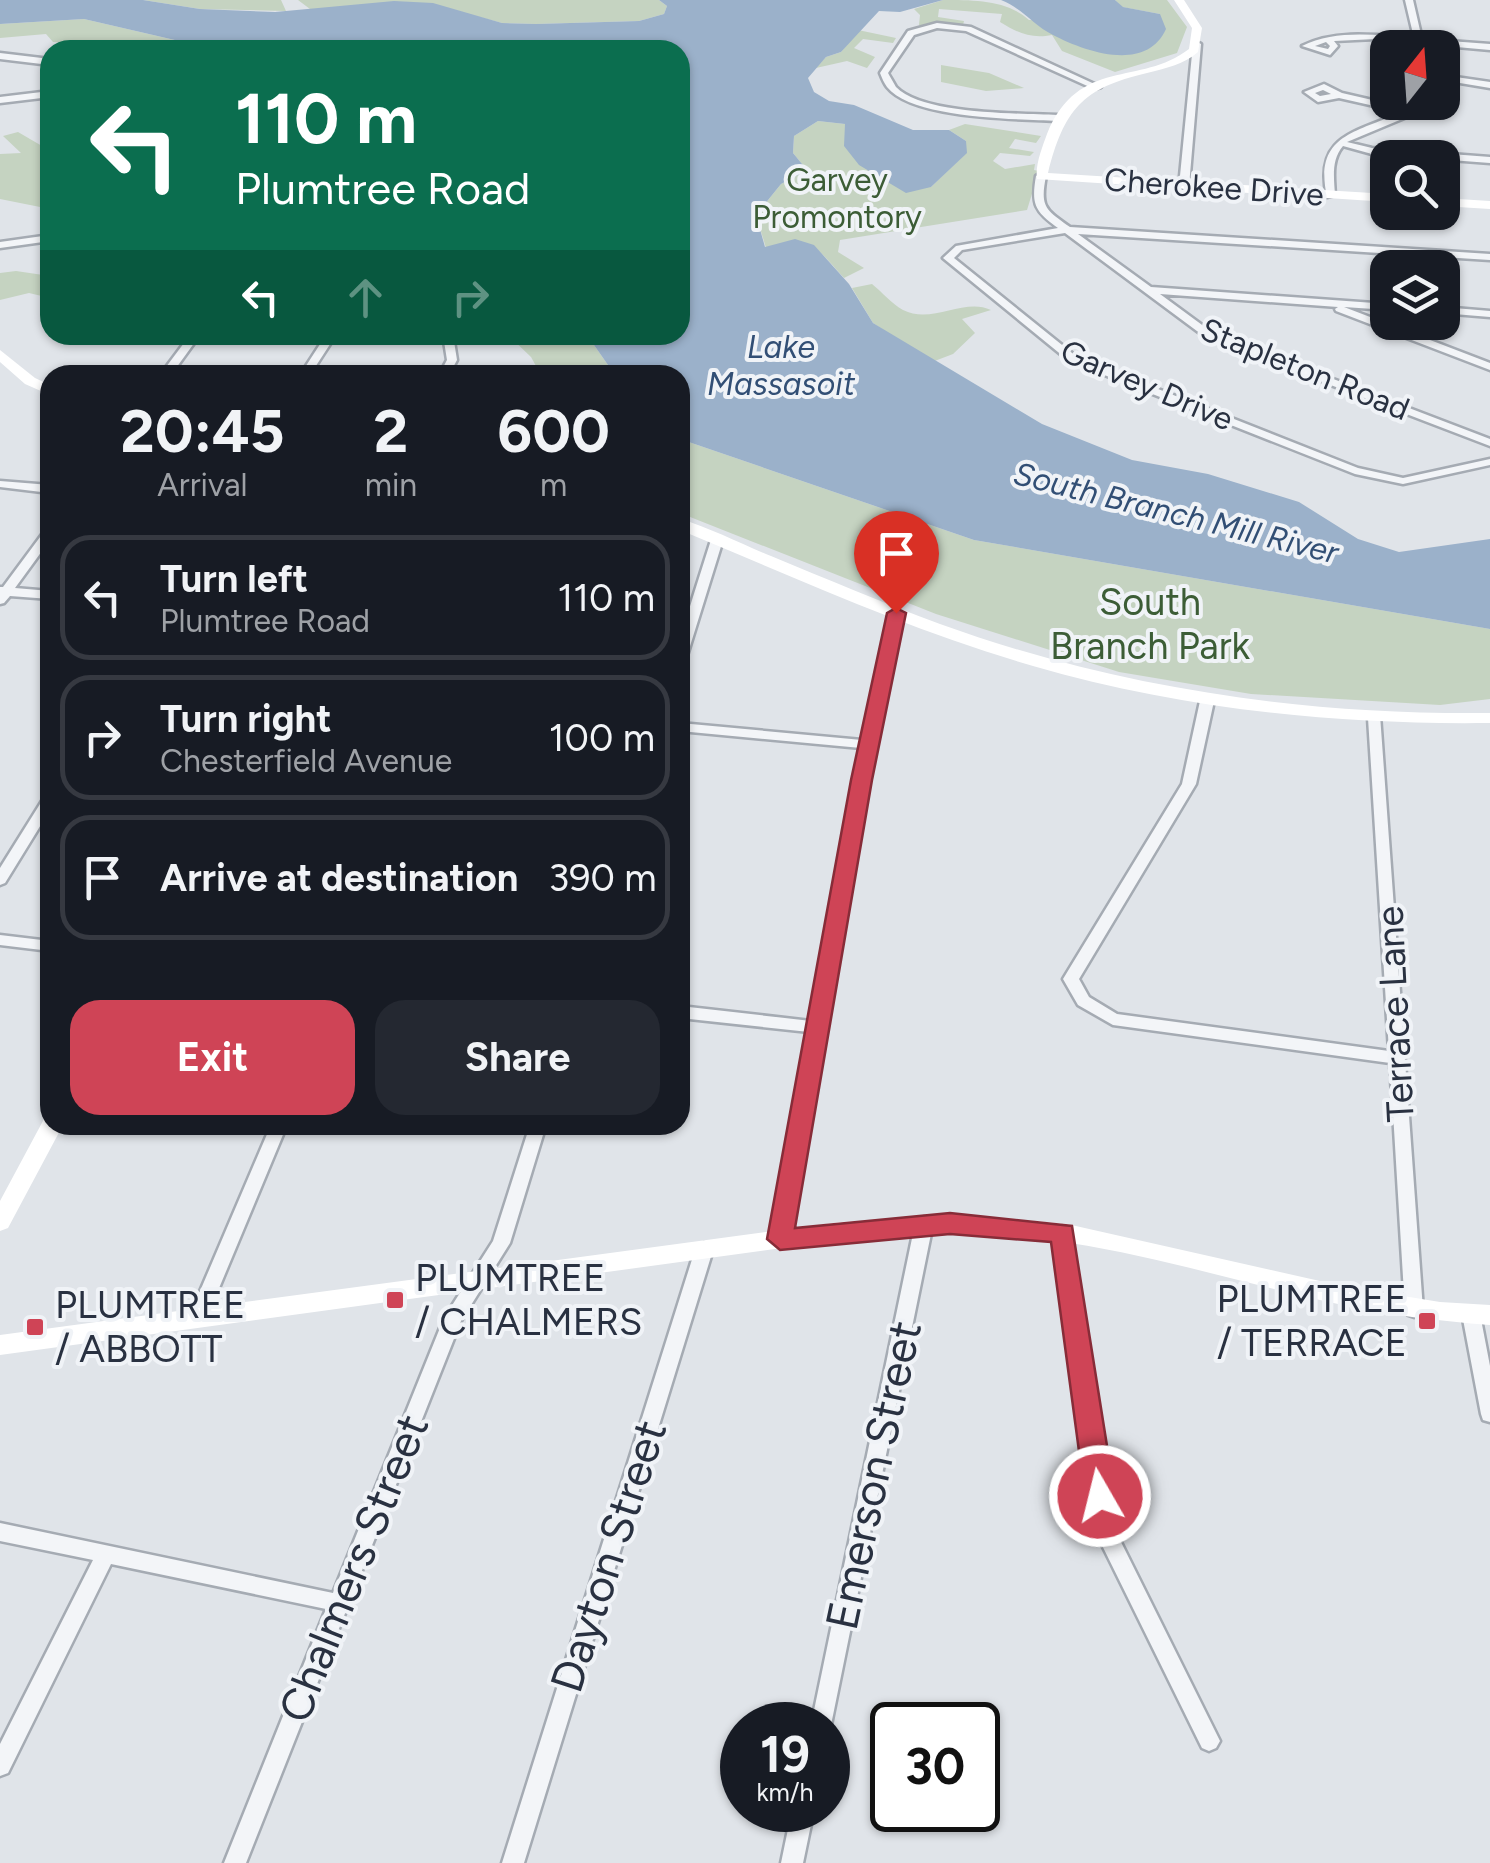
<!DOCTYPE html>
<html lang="en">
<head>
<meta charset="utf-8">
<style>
	:root { --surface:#171b24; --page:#242831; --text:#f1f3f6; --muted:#9ea1a6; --line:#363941; --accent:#cf4456 }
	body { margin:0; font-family:Figtree,sans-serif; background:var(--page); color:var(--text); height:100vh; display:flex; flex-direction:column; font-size:38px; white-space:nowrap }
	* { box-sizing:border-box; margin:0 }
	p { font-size:32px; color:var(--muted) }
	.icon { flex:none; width:55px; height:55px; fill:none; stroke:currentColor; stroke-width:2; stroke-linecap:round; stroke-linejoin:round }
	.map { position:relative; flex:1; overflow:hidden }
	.panel { position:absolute; left:40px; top:365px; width:650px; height:770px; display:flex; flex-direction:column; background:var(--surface); border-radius:30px; box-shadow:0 2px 8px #0004 }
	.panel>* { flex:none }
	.guide { position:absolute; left:40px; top:40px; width:650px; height:305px; border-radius:30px; box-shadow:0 2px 8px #0004; background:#0b6e4f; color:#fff; overflow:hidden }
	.needle { width:65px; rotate:17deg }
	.fabs { position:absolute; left:1370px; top:30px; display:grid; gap:20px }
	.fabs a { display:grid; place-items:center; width:90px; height:90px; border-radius:20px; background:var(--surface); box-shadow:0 2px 8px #0004; font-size:50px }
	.speed { position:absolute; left:720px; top:1702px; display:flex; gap:20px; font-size:50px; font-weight:700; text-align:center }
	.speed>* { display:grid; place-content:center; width:130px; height:130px; border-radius:50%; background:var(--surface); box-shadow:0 2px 8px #0004; line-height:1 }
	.speed small { font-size:25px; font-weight:400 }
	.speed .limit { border:5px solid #111; border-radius:15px; background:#fff; color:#111 }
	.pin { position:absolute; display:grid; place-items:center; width:85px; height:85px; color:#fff; margin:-102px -42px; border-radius:50% 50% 50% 0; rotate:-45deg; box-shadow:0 0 10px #0007 }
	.pin .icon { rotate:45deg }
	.me { position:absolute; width:110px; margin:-55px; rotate:352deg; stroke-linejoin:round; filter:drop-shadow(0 0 8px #0008) }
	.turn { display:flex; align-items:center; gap:35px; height:210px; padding:0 30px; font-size:45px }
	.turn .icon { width:130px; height:130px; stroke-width:2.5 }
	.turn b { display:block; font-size:70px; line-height:85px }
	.lanes { display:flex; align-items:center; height:95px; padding:0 30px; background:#0003; justify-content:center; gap:50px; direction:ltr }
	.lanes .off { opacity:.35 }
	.eta { display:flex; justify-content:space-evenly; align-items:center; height:170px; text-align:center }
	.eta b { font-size:60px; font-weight:700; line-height:70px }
	.cta { display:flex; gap:20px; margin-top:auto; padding:20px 30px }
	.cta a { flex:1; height:115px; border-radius:30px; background:var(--accent); color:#fff; font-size:40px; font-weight:700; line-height:115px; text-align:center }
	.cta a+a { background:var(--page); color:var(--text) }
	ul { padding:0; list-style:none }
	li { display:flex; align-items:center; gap:30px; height:125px; margin:0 20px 15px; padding:0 10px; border:5px solid var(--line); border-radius:30px }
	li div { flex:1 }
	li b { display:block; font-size:38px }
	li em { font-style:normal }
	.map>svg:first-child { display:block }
	.green { fill:#c5d3c1 }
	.water { fill:#9bb1ca }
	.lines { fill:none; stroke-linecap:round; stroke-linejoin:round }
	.street-casing { stroke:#a5abb3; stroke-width:5 }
	.street { fill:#f3f5f8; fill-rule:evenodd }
	.secondary { fill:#fff; fill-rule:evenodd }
	.route { fill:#cf4456; stroke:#872c38; stroke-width:2.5 }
	.poi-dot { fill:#cf4456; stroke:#f0f3f7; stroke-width:4 }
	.labels { text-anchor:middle; stroke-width:8; stroke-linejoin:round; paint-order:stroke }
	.far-park-label { font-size:32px; fill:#3c5d36; stroke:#f0f3f7 }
	.far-street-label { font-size:32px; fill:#293141; stroke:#f0f3f7 }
	.far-water-label { font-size:32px; font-style:italic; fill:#324f75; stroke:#f0f3f7 }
	.park-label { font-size:38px; fill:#3c5d36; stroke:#f0f3f7 }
	.street-label { font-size:38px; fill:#293141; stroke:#f0f3f7 }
	.poi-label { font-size:38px; fill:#293141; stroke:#f0f3f7; text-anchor:start }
	.near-street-label { font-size:45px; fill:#293141; stroke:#f0f3f7 }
</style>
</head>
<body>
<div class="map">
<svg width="1490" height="1863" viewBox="0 0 1490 1863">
	<rect width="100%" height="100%" fill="#e0e4e9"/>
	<path class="green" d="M143,0H281L286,11L200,9Z
		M298,0H659L667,6L664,14L639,21L536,24L502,23L468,14L310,9Z
		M943,0C975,0 1007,0 1029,20L1160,14L1122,7L1115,0H1167L1187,27L1177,53L1115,72L1062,51L1052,35C1031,39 1018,33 1000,22L1002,14L939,9L938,17L964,21L963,25H919L920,15L914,9Z
		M84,19L218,50L53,42L46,34L0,38V24Z
		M858,30L896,38L893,43L863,39L854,48L875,57L867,68L847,61L816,68L826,57L841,52Z
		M941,65L989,73L1024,88L986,91L941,82Z
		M818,121L845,124L931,187L966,153V141L949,130L965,124L1041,136L1036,143L1015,139L1009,148L1034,152L1030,156L1000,153L993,161L1005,169L1035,164L1034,170L1039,171L1027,210L840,240L838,252L864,268L844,278C814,245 811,235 766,248L756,215L781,184L807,170L793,153L794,136Z
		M18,132L42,146L50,140V209L0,199V154L21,153L3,136Z
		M16,271L50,276V298L29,293L0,300V273Z
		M872,284C882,292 892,304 903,310C932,325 964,297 991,310L962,319L975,333L953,354L932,362L873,323L852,288Z
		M508,335H587L615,375H541L531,357Z
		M680,439L974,540L1490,629V699L1440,705L1251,694L1119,672L936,614L680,513Z"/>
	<path class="water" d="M0,0H143L200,9L275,12L394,1L433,3L502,23L536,24L639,21L664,14L667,6L659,0H943L900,12L879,11L841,52L826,57L808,78L814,92L829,101L854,105L913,130H949L966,141L967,153L931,187L906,193L859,165L844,146L845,124L818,121L794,136L793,153L807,170L781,184L756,215L765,247L795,239L814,245L849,284L873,323L1042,424L1132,460L1208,474L1299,502L1358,539L1399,552L1490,539V629L974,540L680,439V375H615L587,335H680V50H218L84,19L0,24Z
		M1001,0H1115L1123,7L1160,14L1166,29C1146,73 1086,52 1053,35C1033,25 1022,8 1001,0Z"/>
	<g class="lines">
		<g class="street-casing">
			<path id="street" d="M1405,0H1413L1422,39L1490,44V50L1423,44L1424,48H1416L1415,43L1376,39L1334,41L1338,46L1330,55L1302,46C1335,29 1377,35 1414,38ZM1326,42L1330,46L1328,49L1315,46Z
				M937,23L971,27L1101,87L1094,89L966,31L937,28L914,35L888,73C889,75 895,85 896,87C923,115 1019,113 1057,115L1061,118L1057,121C1018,119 912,119 887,87C884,83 882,78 880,73L908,31Z
				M1197,42L1201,44L1189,186L1184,189L1179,186L1193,44Z
				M0,53L50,59V65L0,59Z
				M1442,75L1490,82V88L1442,80Z
				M1324,84L1342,93L1407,108L1415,102H1425L1414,114L1347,142L1372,148L1490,157V163L1372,154L1343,146C1331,160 1334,178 1335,195L1327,197C1313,134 1357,133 1401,112L1339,98L1318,102L1304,92ZM1323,90L1331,94L1320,96L1315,93Z
				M50,91V97L0,103V97Z
				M1041,173L1046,176C1040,207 1045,209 1070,227L1490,254V260L1078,234L1151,287L1388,304V310L1344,307L1490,363V370L1336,311L1335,309L1338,307L1160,294L1213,333L1490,439V446L1205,337L1065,233L962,250L954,258L1077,357L1358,468L1403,478L1490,459V465L1403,484L1355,474L1069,361L943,258L956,246L1058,228C1035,211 1031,205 1036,176Z
				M50,235V241L0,248V242Z
				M1442,307L1490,311V317L1442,313Z
				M190,335H200L171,375H160Z
				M326,335H336L310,375H300Z
				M443,335H453L457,360L449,375H439L447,360Z
				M0,481L50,485V493L0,487Z
				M50,528V540L15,588L50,591V599L10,596L4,603L0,604V587H3L46,529Z
				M717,536L723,540L686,659L680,663V638L711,540Z
				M897,609L903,613L875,745L789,1239L786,1244L780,1246L774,1244L771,1239L809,1032L680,1018V1006L811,1021L861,748L680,731V723L862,740L891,613Z
				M1207,697L1214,701L1196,784L1079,979L1089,997L1117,1014L1389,1051L1368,718L1375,714L1380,715L1423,1310L1420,1315L1414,1317L1408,1315L1405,1310L1390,1063L1113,1025L1078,1005L1063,979L1182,784L1200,701Z
				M50,795V810L5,883L0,885V868L45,796Z
				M0,935L50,941V951L0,945Z
				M271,1125H287L207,1317L204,1322L198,1324L192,1322L189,1317Z
				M530,1125H546L510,1243L461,1321L246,1863H224L326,1609L111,1564L8,1773L0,1776V1744L93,1560L0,1541V1523L333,1593L444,1318L493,1241Z
				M924,1217L930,1219L933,1224L831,1725L828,1732V1725H811L915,1224L918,1219Z
				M1062,1226L1068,1228L1071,1233L1115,1530L1220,1741L1216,1748L1209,1751L1202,1748L1095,1531L1053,1233L1056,1228Z
				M704,1243L710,1245L713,1250L524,1863H502L695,1250L698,1245Z
				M1471,1307L1477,1309L1480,1314L1490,1366V1422L1483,1420L1481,1414L1462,1314L1465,1309Z
				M792,1810H814L803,1863H781Z"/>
		</g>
		<use href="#street" class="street"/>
		<path class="secondary" d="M1174,0H1184L1202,28L1198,52C1183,65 1166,68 1147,73C1082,88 1064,110 1048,173L1388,194V202L1037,179C1035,165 1042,148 1047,134C1079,56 1140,87 1189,49L1192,28Z
			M1442,198L1490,201V209L1442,206Z
			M0,350L35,378L50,385V395L25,384L0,362Z
			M680,519C711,528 741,544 771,556C827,579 883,603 940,624C1117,688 1302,715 1490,713V723C1335,725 1182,709 1033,666C912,631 796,578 680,530Z
			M50,1117V1125H63L8,1228L0,1231V1201L44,1119Z
			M938,1217L1003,1218L1067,1224L1342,1286L1440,1302L1490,1305V1325C1439,1321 1389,1315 1338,1304C1249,1285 1161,1257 1070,1243C994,1231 917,1234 841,1240L0,1355V1335L841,1222Z"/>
	</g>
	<path class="route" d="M896,608L906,613L872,780L795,1228L950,1213L1072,1226L1115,1496L1110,1505L1100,1509L1090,1505L1085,1496L1051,1242L950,1234L780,1250L767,1239L851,780L887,613Z"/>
	<g class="poi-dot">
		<rect x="385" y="1290" width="20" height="20" rx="5"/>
		<rect x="1417" y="1311" width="20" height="20" rx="5"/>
		<rect x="25" y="1317" width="20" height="20" rx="5"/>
	</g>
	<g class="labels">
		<g class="far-park-label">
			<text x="837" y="191">Garvey<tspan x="837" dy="37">Promontory</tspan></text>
		</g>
		<g class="far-street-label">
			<text transform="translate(1214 187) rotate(4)" y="11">Cherokee Drive</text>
			<text transform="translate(1305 369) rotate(22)" y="11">Stapleton Road</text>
			<text transform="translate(1147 385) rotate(23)" y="11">Garvey Drive</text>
		</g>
		<g class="far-water-label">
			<text x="781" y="358">Lake<tspan x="781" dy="37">Massasoit</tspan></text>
			<text transform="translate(1176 513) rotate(14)" y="11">South Branch Mill River</text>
		</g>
		<g class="park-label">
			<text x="1150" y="615">South<tspan x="1150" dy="44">Branch Park</tspan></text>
		</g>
		<g class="street-label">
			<text transform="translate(1395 1014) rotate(-93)" y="13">Terrace Lane</text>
		</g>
		<g class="poi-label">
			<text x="415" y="1291">PLUMTREE<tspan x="415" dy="44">/ CHALMERS</tspan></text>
			<text x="1407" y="1312" text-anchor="end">PLUMTREE<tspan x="1407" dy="44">/ TERRACE</tspan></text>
			<text x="55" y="1318">PLUMTREE<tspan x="55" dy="44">/ ABBOTT</tspan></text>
		</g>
		<g class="near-street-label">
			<text transform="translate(873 1475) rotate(-78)" y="16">Emerson Street</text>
			<text transform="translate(608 1556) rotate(-72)" y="16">Dayton Street</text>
			<text transform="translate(353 1568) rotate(-68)" y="16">Chalmers Street</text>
		</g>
	</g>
</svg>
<div class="fabs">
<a><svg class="needle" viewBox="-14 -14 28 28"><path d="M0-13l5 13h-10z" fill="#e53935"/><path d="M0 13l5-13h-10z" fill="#9ea1a6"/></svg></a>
<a><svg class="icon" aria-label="search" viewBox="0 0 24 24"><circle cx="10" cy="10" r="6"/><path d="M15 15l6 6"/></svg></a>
<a><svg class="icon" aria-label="layers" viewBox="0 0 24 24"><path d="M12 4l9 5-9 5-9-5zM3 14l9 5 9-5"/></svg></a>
</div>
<div class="speed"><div>19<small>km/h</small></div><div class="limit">30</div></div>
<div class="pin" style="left:896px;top:613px;background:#d93025"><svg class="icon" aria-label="arrive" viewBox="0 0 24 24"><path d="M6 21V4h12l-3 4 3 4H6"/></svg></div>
<svg class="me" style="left:1100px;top:1496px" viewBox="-20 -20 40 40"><circle r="17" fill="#cf4456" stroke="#fff" stroke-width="3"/><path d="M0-11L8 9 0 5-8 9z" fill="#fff"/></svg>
<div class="guide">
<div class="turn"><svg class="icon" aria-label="left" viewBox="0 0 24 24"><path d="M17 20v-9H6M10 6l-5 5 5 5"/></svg><div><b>110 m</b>Plumtree Road</div></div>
<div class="lanes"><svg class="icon" aria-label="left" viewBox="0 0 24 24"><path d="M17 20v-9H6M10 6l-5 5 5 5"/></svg><svg class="icon off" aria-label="ahead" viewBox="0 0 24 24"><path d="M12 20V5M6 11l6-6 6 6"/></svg><svg class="icon off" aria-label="right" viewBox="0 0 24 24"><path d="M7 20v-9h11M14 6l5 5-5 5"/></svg></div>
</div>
<section class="panel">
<div class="eta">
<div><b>20:45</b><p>Arrival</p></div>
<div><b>2</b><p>min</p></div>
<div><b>600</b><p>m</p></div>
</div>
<ul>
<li><svg class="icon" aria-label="left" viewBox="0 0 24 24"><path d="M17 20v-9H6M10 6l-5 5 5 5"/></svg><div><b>Turn left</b><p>Plumtree Road</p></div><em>110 m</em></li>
<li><svg class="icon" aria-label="right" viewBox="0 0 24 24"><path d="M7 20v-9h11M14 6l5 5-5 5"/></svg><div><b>Turn right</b><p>Chesterfield Avenue</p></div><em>100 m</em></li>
<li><svg class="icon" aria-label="arrive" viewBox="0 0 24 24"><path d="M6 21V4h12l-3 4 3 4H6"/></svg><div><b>Arrive at destination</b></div><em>390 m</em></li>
</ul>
<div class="cta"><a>Exit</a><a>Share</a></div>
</section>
</div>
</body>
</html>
